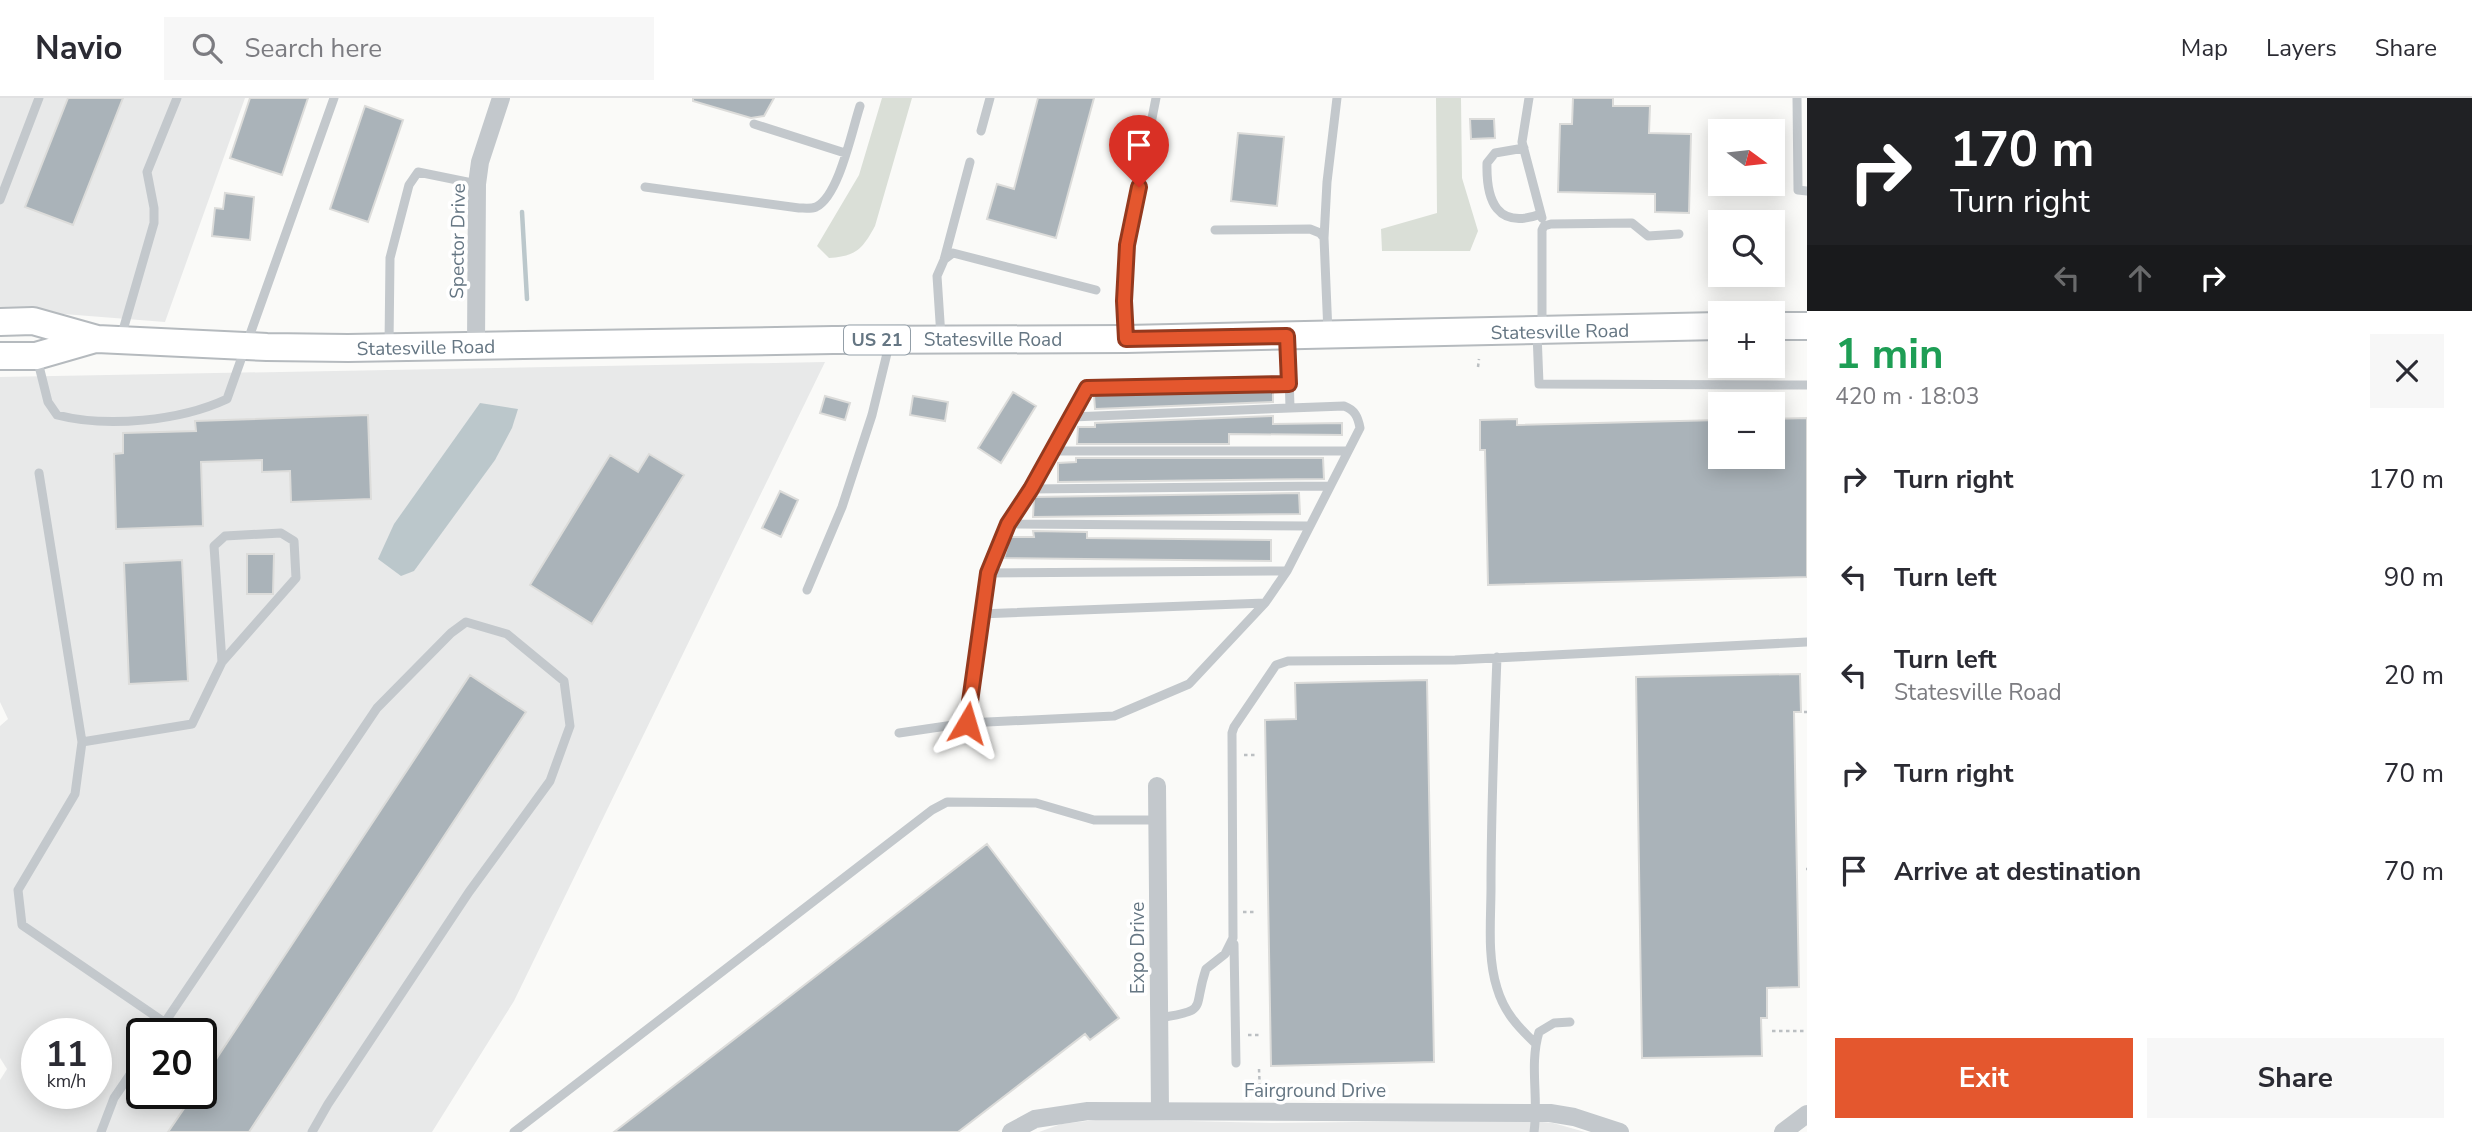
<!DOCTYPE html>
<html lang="en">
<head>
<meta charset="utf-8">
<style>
	:root { --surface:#fff; --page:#f7f7f7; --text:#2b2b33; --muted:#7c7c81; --line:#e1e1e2; --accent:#e4572e }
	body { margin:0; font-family:"Nunito Sans",sans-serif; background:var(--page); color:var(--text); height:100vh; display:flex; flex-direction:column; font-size:26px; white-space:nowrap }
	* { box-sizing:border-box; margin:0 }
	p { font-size:23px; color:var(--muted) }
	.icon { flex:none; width:38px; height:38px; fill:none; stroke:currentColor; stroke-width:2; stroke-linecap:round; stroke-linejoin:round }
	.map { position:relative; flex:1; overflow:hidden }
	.sheet { display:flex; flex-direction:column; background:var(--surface); width:665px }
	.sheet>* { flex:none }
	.hud { background:#202124; color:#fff; overflow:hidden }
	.needle { width:46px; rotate:105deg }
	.controls { position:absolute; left:1708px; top:21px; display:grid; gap:14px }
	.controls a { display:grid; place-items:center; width:77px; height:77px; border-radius:0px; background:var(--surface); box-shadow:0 4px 18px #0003; font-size:35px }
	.speed { position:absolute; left:21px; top:920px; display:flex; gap:14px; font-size:35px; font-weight:700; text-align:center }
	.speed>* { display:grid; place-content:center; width:91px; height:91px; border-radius:50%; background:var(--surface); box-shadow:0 4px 18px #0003; line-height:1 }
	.speed small { font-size:18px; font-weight:400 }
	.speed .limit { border:4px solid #111; border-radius:10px; background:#fff; color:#111 }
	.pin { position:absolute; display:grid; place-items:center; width:60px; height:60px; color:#fff; margin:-72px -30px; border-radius:50% 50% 50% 0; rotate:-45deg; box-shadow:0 0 7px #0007 }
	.pin .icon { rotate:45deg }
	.me { position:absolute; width:77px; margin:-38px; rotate:7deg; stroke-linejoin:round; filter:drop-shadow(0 0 5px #0008) }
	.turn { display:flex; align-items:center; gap:24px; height:147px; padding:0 28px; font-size:32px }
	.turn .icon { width:91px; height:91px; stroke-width:2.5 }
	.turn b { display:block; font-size:49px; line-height:60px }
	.lanes { display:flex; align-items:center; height:66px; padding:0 28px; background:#0003; justify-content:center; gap:35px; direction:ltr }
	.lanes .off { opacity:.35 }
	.round { display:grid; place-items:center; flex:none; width:74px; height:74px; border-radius:0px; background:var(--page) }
	.summary { display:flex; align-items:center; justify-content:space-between; height:119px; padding:0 28px }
	h1 { font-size:42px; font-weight:700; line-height:52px; color:#1e9e55 }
	.cta { display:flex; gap:14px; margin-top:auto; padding:14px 28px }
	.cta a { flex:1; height:80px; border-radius:0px; background:var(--accent); color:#fff; font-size:28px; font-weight:700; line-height:80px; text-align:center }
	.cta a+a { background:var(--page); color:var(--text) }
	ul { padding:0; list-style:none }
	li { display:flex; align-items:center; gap:21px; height:98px; padding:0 28px }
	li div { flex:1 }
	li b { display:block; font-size:26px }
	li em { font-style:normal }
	header { display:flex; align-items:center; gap:42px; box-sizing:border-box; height:98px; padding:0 35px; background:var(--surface); border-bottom:2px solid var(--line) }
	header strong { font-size:33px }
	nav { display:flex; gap:38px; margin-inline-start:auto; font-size:24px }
	.search { width:490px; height:63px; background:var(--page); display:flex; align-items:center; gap:18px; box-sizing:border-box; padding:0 24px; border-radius:0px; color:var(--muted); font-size:26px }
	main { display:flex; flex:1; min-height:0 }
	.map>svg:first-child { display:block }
	.built { fill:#e8e9e9; fill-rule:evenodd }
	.green { fill:#dadfd7 }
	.water { fill:#bbc7cb }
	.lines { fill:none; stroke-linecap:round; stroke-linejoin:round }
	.stream { stroke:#bbc7cb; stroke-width:4.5 }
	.building { fill:#aab3b9; stroke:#dcdcda; stroke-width:2 }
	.primary-casing { stroke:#b5babe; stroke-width:30 }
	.path { stroke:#bbbfc2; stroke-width:2.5; stroke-dasharray:3.5 3.5; stroke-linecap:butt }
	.service { stroke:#c3c8cc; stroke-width:9 }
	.minor { stroke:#c3c8cc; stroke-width:18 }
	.primary { stroke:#fff; stroke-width:26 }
	.route-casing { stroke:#94391e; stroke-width:18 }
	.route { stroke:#e4572e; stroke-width:12 }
	.labels { text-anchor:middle; stroke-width:7; stroke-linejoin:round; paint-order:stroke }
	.shield { fill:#fff; stroke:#939fa8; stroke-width:2 }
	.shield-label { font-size:18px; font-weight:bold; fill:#657683 }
	.street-label { font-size:19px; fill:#657683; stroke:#fff }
</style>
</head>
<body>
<header>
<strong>Navio</strong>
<div class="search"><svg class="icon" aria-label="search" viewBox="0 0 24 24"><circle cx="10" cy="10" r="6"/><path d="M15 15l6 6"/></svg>Search here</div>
<nav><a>Map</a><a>Layers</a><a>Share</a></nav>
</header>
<main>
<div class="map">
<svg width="1807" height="1034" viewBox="0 0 1807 1034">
	<rect width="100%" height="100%" fill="#fafaf8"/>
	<path class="built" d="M0,0H245L165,224L0,211Z
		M825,264L514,903L432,1034H0V982L7,971L0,960V628L8,621L0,604V279ZM37,936H96V996H37ZM142,936H201V996H142Z
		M1104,1021L1272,1025L1520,1022L1553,1025L1585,1034H1039L1061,1026Z"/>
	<path class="green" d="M882,0H912L875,128C862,152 856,158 829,160L817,148L859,77Z
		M1436,0H1461L1462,80L1478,133L1470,153H1382L1381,131L1437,115Z"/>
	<path class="water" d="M480,305L518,311L512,330L495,362L414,473L401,478L378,461L394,426Z"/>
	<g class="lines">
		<path class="stream" d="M522,114L527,201"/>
	</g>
	<path class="building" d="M68,0H123L73,127L25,109Z
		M250,0H308L282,77L230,60Z
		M693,0H774L764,18L751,20L693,3Z
		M1038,0H1094L1056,140L987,121L997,86L1014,91Z
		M1573,0H1613V8H1650L1649,35L1691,36L1689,115L1655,114V96L1558,94L1560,26H1572Z
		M365,8L403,22L368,124L330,111Z
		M1470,21H1494L1495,40L1471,41Z
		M1238,35L1284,39L1277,108L1231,103Z
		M225,95L254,99L250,142L212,138L215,110L223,111Z
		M1273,293V304L1095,311L1094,297Z
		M1013,294L1036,308L1001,365L978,350Z
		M825,298L850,305L845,322L820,315Z
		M913,298L948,304L945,323L910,317Z
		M368,317L371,401L291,404L290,373L262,374V362L201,364L203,428L116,431L114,356L123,355V335L196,333L195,323Z
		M1273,318V326L1342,325V337L1229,336V346H1077L1078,329H1095V325Z
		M1807,320V479L1488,487L1485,352H1480V322L1517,321V327L1720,322V359H1773V321Z
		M649,356L684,377L592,526L530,487L610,357L638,374Z
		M1076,360H1323L1324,381L1058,384V365L1076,364Z
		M780,393L798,402L781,439L762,430Z
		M1299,395L1300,416L1033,419L1034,399Z
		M1033,433L1087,434V440L1271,442V463L1004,460L1010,439H1034Z
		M247,456H274L273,496H247Z
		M182,462L188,583L129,586L124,465Z
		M1800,576L1801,614H1794L1799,889L1767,890V920H1761L1762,958L1642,960L1636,579Z
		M470,577L526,614L249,1034H168L194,996H201V984Z
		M1427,582L1434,964L1271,968L1265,622L1296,621L1295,585Z
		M987,746L1119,920L1090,942L1085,936L958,1034H614Z"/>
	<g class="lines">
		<g class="primary-casing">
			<path id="primary" d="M0,224L33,223L97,241L267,249L348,250L833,242L1126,241L1720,228
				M1773,228H1807
				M0,258H36L95,241"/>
		</g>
		<path class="path" d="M1478,269L1479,261
			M1804,614H1807
			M1244,657H1255
			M1806,771H1807
			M1243,814H1257
			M1772,933H1805
			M1248,937H1259
			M1259,971L1260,995"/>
		<path class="service" d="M1529,0L1522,44L1542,120
			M1797,0L1798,92L1807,93
			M754,26L845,55
			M981,33L990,0
			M1524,50L1495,55L1487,65C1486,103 1497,132 1541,116
			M645,89L799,110C804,110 811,111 816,109C839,98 852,32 860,8
			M0,102L39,0
			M1215,132L1310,131L1320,135L1324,140L1328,235
			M1324,140L1327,84L1337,0
			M945,161L953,155L1096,192
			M1542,228V132L1544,128L1551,126L1632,125L1648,138L1679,136
			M1537,235L1539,286L1807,287
			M121,239L154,125V110L147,74L177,0
			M941,239L937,178L944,162L970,64
			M1126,239L1124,203L1127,147L1156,0
			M389,247L390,160L409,87L418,74L477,86
			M37,260L48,304L57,317C107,330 180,323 227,301L334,0
			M1072,319L1290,310
			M1053,353H1348
			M39,375L82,644L75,696L18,792L22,827L164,924
			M1031,391L1330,388
			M1008,426L1308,428
			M1287,473L988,475L1008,426L1031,391L1087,290L1289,286
			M807,492L842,409L872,317L890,243
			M980,516L988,475
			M1497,559C1494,636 1491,712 1491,789C1491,822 1487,858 1497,890C1504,914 1518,929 1536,946
			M967,625L980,516L1265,505
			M899,635L967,625L1114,618L1189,586L1265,505L1287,473L1360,330C1358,319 1355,312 1344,308L1290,310L1288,240
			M82,644L192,626L222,564L214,448L225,438L281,435L294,443L296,480L222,564
			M1234,846L1236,965
			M1159,920C1210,912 1192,912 1206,871L1225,856L1233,840L1232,635L1234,629L1276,567L1288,563L1455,562L1807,544
			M157,936L377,610L451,535L466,524L507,536L564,583L570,628L550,683L469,794L328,1006L312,1034
			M101,1034L114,1000L142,959
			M514,1034L932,712L947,704L1036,705L1094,722H1158
			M1534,1034C1539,1000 1529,967 1539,934L1554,925L1570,924"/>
		<path class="minor" d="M476,248L477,86L480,64L501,0
			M1157,688L1160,1012
			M1011,1034L1035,1021L1088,1013L1550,1015L1574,1019L1620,1034
			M1783,1034L1807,1016"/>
		<use href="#primary" class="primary"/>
	</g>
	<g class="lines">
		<g class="route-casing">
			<path id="route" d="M967,625L988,475L1008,426L1031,391L1087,290L1289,286L1287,238L1126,241L1124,203L1127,147L1139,89"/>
		</g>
		<use href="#route" class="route"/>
	</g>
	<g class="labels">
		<rect class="shield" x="844" y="227.5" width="66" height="29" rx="5"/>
		<g class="shield-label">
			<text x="877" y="248">US 21</text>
		</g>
		<g class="street-label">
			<text transform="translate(457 143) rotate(-89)" y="7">Spector Drive</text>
			<text transform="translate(1560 233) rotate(-1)" y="7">Statesville Road</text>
			<text x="993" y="248">Statesville Road</text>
			<text transform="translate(426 249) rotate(-1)" y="7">Statesville Road</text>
			<text transform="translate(1137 850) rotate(-90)" y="7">Expo Drive</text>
			<text x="1315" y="999">Fairground Drive</text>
		</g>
	</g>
</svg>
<div class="controls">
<a><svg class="needle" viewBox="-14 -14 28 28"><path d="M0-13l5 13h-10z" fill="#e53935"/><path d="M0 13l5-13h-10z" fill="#7c7c81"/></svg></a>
<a><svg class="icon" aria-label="search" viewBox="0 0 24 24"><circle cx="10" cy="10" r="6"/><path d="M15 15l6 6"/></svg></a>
<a>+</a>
<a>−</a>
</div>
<div class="speed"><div>11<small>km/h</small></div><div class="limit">20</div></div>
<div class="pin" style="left:1139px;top:89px;background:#d93025"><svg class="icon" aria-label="arrive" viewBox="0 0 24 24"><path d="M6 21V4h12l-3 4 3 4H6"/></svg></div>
<svg class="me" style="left:967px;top:625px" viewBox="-20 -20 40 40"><path d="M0-17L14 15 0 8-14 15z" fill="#e4572e" stroke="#fff" stroke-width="4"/></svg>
</div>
<section class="sheet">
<div class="hud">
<div class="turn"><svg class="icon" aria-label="right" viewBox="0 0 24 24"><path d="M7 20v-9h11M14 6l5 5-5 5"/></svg><div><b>170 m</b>Turn right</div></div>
<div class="lanes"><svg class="icon off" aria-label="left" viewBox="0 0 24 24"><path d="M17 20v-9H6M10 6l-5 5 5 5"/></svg><svg class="icon off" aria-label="ahead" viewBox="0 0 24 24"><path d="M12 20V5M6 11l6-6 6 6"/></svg><svg class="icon" aria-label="right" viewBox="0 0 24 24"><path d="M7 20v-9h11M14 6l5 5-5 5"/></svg></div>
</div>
<div class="summary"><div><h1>1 min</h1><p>420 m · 18:03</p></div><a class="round"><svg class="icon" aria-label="close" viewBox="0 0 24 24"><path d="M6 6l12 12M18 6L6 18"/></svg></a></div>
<ul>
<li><svg class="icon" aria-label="right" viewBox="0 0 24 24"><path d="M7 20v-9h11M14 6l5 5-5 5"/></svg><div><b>Turn right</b></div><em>170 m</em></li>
<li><svg class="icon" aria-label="left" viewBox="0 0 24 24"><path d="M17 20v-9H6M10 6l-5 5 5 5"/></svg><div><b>Turn left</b></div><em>90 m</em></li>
<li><svg class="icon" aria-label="left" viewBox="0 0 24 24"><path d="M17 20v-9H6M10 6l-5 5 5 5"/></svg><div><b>Turn left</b><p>Statesville Road</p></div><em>20 m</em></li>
<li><svg class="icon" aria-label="right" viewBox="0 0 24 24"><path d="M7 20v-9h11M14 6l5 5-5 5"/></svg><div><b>Turn right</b></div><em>70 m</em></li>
<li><svg class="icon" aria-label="arrive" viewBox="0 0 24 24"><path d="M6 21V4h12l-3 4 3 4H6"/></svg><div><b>Arrive at destination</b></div><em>70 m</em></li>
</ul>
<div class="cta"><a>Exit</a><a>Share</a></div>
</section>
</main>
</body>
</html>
